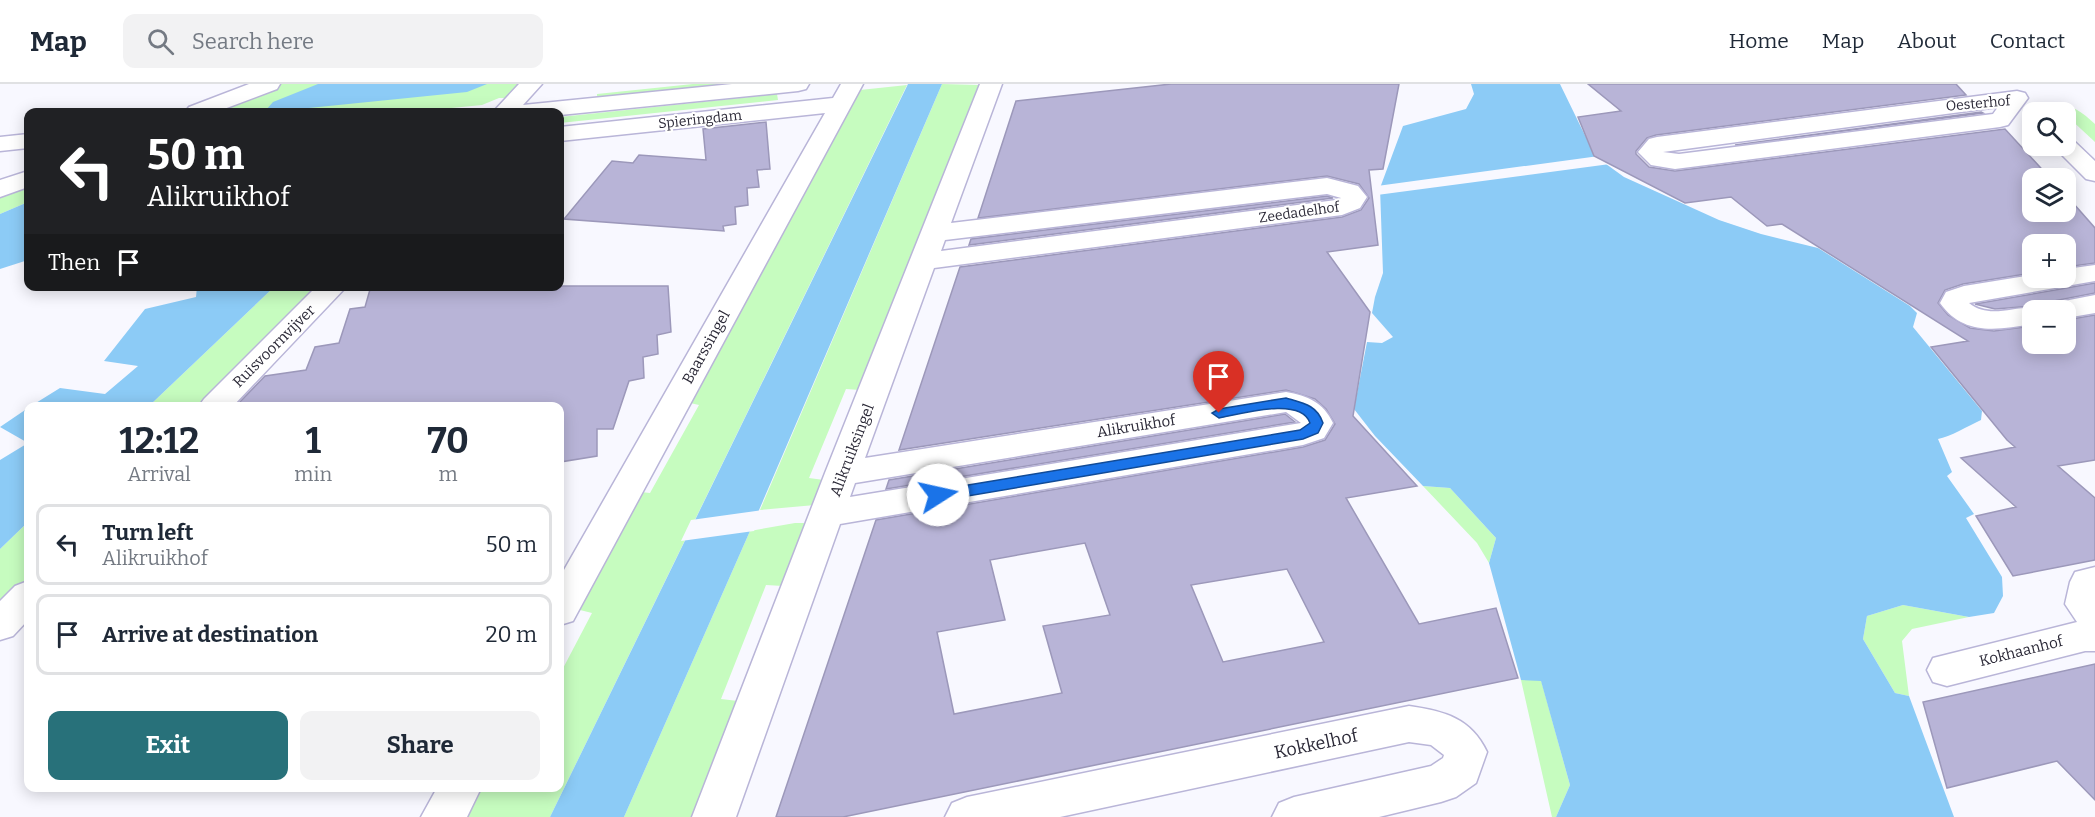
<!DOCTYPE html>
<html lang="en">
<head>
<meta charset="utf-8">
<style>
	:root { --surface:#fff; --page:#f2f2f3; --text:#1f2937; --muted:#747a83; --line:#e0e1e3; --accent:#28717a }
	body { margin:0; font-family:Bitter,serif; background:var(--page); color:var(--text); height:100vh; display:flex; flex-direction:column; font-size:22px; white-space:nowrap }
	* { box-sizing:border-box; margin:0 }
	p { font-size:20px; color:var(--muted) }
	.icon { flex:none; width:33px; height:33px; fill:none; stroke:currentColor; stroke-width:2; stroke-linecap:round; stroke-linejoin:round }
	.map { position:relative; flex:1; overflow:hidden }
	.panel { position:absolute; left:24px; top:318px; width:540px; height:390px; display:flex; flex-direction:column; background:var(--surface); border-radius:12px; box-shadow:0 3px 15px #0003 }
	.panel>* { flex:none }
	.guide { position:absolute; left:24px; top:24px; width:540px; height:183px; border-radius:12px; box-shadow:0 3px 15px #0003; background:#202124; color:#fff; overflow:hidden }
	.buttons { position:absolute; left:2022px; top:18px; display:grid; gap:12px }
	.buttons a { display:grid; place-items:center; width:54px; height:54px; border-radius:12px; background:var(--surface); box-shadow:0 3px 15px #0003; font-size:30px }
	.pin { position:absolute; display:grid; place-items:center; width:51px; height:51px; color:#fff; margin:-62px -26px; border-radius:50% 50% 50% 0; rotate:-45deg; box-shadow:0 0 6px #0007 }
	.pin .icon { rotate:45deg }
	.me { position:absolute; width:66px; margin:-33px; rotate:80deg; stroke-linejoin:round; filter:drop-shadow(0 0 4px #0008) }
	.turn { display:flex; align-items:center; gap:21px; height:126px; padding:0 24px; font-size:27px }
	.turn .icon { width:78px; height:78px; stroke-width:2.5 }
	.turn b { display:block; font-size:42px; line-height:51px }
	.then { display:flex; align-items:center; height:57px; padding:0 24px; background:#0003; gap:12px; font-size:22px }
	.eta { display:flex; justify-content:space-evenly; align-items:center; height:102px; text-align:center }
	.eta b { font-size:36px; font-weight:700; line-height:42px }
	.primary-button { display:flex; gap:12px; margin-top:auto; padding:12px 24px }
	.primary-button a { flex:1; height:69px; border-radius:12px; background:var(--accent); color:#fff; font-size:24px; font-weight:700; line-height:69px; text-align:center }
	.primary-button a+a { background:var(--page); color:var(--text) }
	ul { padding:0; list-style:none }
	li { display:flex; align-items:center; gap:18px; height:81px; margin:0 12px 9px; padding:0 12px; border:3px solid var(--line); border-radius:12px }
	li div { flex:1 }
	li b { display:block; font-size:22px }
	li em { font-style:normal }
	header { display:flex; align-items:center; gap:36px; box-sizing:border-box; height:84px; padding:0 30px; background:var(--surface); border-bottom:2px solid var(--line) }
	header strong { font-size:28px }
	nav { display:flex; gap:33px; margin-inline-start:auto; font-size:21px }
	.search { width:420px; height:54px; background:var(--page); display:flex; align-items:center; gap:15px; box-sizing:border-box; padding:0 21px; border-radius:12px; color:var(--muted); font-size:22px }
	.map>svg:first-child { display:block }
	.green { fill:#c6fcbf }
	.water { fill:#8ccbf6 }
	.pier { fill:#f8f8ff }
	.building { fill:#b8b4d7; stroke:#9c98ba; stroke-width:1.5; fill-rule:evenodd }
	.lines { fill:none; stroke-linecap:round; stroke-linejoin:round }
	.street-casing { stroke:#b9b5d8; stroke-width:3 }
	.street { fill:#fff; fill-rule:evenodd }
	.route { fill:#1a73e8; stroke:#114b97; stroke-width:1.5 }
	.labels { text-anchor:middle; stroke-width:4.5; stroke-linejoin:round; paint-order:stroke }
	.far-street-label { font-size:14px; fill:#2b2937; stroke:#fff }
	.street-label { font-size:15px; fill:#2b2937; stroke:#fff }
	.near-street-label { font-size:18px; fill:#2b2937; stroke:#fff }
</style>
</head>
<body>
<header>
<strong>Map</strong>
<div class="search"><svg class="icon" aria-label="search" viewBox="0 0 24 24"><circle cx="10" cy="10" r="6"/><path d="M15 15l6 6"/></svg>Search here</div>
<nav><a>Home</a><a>Map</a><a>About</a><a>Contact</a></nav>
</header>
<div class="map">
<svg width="2095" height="733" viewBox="0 0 2095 733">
	<rect width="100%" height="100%" fill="#f8f8ff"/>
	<path class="green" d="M276,0H522L508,14H499L482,21L411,28H205Z
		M693,0H743L597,15V10Z
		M942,0L979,1L860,306L846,305L809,394L824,396L815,421L760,426Z
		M907,1L550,733H464L480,704H560V590L592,529L576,525L641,408L650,409L699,321L690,319L860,6Z
		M777,10L778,16L560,39V33Z
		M2054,20C2072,20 2082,28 2095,40V58Z
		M22,101H28V118L0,130V110Z
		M274,203H319L200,322H149Z
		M1423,402L1450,404L1496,454L1489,479L1477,459Z
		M28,438V494L0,523V465Z
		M795,439H810L783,502L766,501L721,615L738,617L693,733H624L750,447Z
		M1903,521L1969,533L1912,545L1902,557L1909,612L1895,609L1863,555L1867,532Z
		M1521,596H1541L1570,701L1556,733H1552Z"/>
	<path class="water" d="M318,0H487L467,8L279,27L266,26L273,18Z
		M908,0H942L750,447L624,733H550Z
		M1471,0H1560L1595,72L1624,93L1719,136L1761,150L1818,164L1910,222L1917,229L1913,243L1982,327L1981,336C1968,342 1950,353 1938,355L1952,388L1947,392L1974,430L1966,434L2002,493L2003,512L1994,529L1969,533L1903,521L1867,532L1863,555L1895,609L1909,612L1954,733H1556L1570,701L1541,597L1521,596L1489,479L1496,454L1450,404L1423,402L1375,352L1354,325L1367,258L1382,259L1393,253L1372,229L1375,213L1383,189L1380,104L1403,42L1466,25L1474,10Z
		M28,118V176L0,185V130Z
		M197,203H274L149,322H31L60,304L105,310L138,282L104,277L145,225L196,213Z
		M28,324V359L0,343Z
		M28,359V438L0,465V376Z"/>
	<path class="pier" d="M1599,72L1610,80L1377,111V102Z
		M763,426L754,447L681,457L691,436Z"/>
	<path class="building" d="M1171,0H1399L1383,85L1369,86L1378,161L1327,168L1370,228L1353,332L1417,402L1346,414L1419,540L1496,524L1518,594L843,733H776L876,436L1303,363L1325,356L1335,340L1326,325L1315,315L1286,306L899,366L960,183L1342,133L1361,126L1369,114L1359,100L1327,92L978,134L1016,17ZM1085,459L1110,531L1043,542L1062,609L954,630L937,548L1005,536L990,476ZM1287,485L1324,558L1223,578L1191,501Z
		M1588,0H1956L1966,11L1656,51L1647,54L1636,67V70L1649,83L1675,87L2005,45L2050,94H2032V128H2066V111L2095,144V179L2066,183V160H2032V189L1963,200L1945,206L1938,219L1948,231L1970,244L1994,247L2032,242V260H2066V236L2095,231V376L2058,382L2095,414V476L2013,492L1976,432L2016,423L1961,374L2015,363L2007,356L1931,263L1968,257L1782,140L1767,142L1731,113L1685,119L1594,72L1578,33L1621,27Z
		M1981,28L1983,29L1735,61Z
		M766,38L770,85L757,86L759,103L747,104L748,121L735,123L736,140L723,142L724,147L564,135L612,77L633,79L639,71L706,76L703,45Z
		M1327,112L1333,114L969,161L971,155Z
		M2095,199V209L2049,218L2044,224L2033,222L1995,225L1975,220Z
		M371,202H668L671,248L657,251L658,270L643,273L644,294L629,297L613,345H597V372L560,378V322H236L265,292L306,286L315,263L339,259L350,225L365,223Z
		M1285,330L1295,338L886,405L889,396Z
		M2095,580V716L2057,677L1947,704L1923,618Z"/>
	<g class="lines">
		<g class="street-casing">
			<path id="street" d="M249,0H280L277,5L216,28H185L189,23Z
				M519,0H542L523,21L732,0H809L806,5L798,7L560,31V28H493Z
				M841,0H863L573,537L560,541V493L825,29L560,57V43L833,14Z
				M980,0H1002L951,139L1327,94L1358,102L1367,113L1360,124L1342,131L934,184L865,374L1286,308C1308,312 1323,318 1333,339L1324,354L1303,361L840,440L736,733H692L825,389ZM1327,110L1341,114L1336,116L941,167L945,156ZM1286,328L1301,339L850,413L855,399Z
				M2017,7L2025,9L2028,14L2008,41L2000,43L1675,85L1651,81L1638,68L1649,55L1657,53ZM1998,23L1993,30L1679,70L1663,68Z
				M28,50V64L0,67V53Z
				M2066,55L2074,57L2095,77V97L2086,95L2053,62H2066Z
				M28,87V103L0,113V96Z
				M2095,181V197L1969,219C1991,237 2018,219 2042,225L2043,226H2032V240C1997,246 1963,252 1940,219L1946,208L1964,202L2032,191V194H2066V185Z
				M317,202H347L233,322H199L204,315Z
				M2095,211V229L2066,234V226H2045L2049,220Z
				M2095,483V567H2085L1947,602L1933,598L1927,586L1933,574L2077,538L2065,520L2070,498L2075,488Z
				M28,497V536L13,552L0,556V517L15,502Z
				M1409,622C1444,627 1471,634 1487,668L1476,699L1456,713L1441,718L1379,733H1272L1279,719L1294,713L1431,682L1443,674L1444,671L1431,661L1409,658L1060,733H945L952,719L967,713Z
				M437,704H481L467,733H421Z"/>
		</g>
		<use href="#street" class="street"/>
	</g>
	<path class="route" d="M1286,314C1303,319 1317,321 1323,339L1318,349L1303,355L938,417L931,411L938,406L1300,346L1310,339C1301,312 1241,330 1219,334L1212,329L1219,325Z"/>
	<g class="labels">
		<g class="far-street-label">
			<text transform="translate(1978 19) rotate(-5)" y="5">Oesterhof</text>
			<text transform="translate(700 35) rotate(-6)" y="5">Spieringdam</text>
			<text transform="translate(1299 128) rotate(-8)" y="5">Zeedadelhof</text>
		</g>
		<g class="street-label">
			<text transform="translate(274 262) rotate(-45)" y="5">Ruisvoornvijver</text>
			<text transform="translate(706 263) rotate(-61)" y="5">Baarssingel</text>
			<text transform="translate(1136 342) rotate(-9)" y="5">Alikruikhof</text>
			<text transform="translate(852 366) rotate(-69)" y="5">Alikruiksingel</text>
			<text transform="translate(2021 567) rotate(-14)" y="5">Kokhaanhof</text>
		</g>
		<g class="near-street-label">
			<text transform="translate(1316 660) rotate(-12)" y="6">Kokkelhof</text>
		</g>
	</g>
</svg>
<div class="buttons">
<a><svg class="icon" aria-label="search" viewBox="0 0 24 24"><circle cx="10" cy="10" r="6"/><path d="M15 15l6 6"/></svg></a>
<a><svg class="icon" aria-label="layers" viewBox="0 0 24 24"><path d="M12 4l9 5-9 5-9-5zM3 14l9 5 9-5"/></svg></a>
<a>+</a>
<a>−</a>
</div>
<div class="pin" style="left:1219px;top:329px;background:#d93025"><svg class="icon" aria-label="arrive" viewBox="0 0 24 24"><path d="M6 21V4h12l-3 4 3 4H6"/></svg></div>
<svg class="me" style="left:938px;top:411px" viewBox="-20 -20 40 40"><circle r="19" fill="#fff"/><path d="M0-13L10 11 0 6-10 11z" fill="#1a73e8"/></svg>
<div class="guide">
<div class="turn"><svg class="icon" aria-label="left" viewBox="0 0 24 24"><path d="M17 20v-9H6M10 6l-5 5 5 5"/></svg><div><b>50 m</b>Alikruikhof</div></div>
<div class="then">Then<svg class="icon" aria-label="arrive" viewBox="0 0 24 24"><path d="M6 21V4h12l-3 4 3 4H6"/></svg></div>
</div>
<section class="panel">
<div class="eta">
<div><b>12:12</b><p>Arrival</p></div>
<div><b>1</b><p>min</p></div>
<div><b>70</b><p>m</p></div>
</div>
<ul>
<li><svg class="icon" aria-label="left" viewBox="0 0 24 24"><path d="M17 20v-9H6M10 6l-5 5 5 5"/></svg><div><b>Turn left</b><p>Alikruikhof</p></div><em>50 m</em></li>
<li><svg class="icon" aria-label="arrive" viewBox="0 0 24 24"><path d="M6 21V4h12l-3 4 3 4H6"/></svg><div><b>Arrive at destination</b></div><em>20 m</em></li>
</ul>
<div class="primary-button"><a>Exit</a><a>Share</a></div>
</section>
</div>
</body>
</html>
